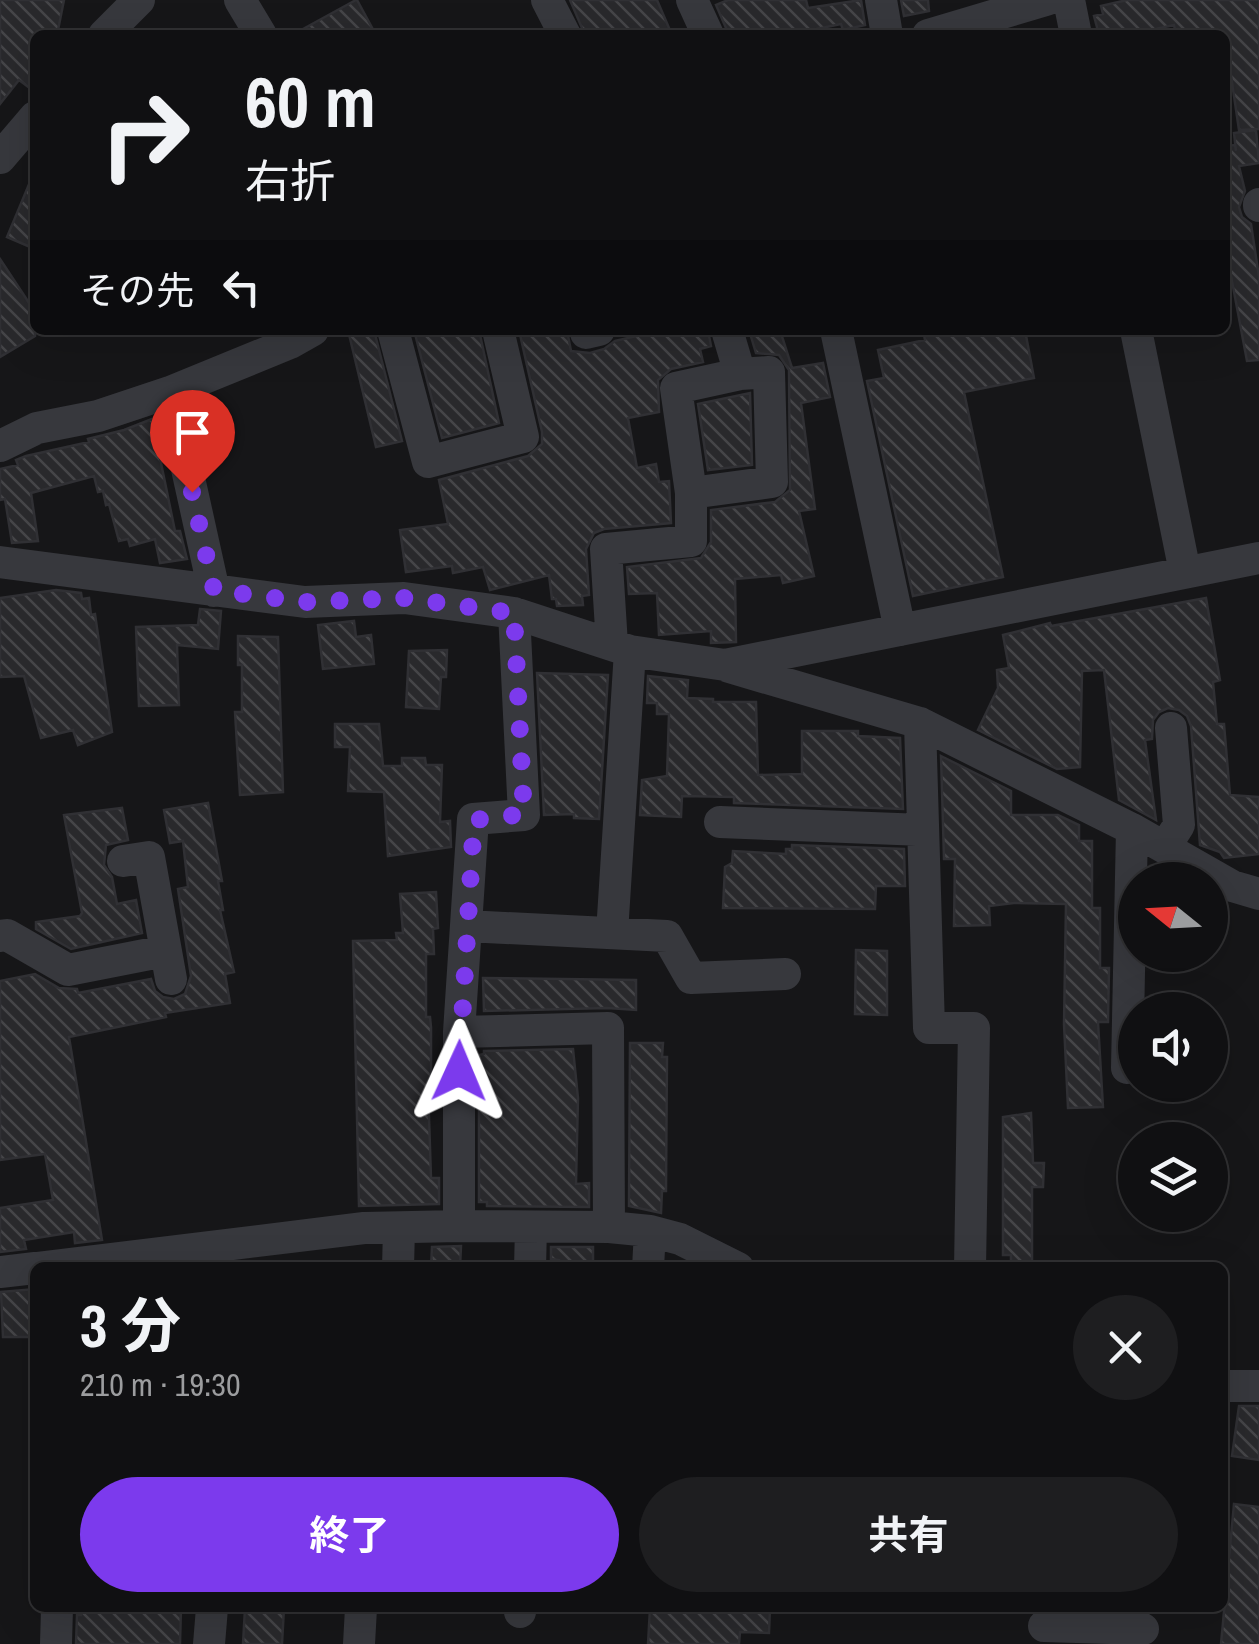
<!DOCTYPE html>
<html lang="ja">
<head>
<meta charset="utf-8">
<style>
	:root { --surface:#101012; --page:#1e1e20; --text:#f1f3f6; --muted:#9c9d9f; --line:#303032; --accent:#7c3aed }
	body { margin:0; font-family:"Archivo Narrow","Noto Sans JP",sans-serif; background:var(--page); color:var(--text); height:100vh; display:flex; flex-direction:column; font-size:38px; white-space:nowrap }
	* { box-sizing:border-box; margin:0 }
	p { font-size:32px; color:var(--muted) }
	.icon { flex:none; width:55px; height:55px; fill:none; stroke:currentColor; stroke-width:2; stroke-linecap:round; stroke-linejoin:round }
	.map { position:relative; flex:1; overflow:hidden }
	.panel { position:absolute; left:30px; top:1262px; width:1198px; height:350px; display:flex; flex-direction:column; background:var(--surface); border-radius:15px; box-shadow:0 10px 40px #0002,0 0 0 2px var(--line) }
	.panel>* { flex:none }
	.guide { position:absolute; left:30px; top:30px; width:1200px; height:305px; border-radius:15px; box-shadow:0 10px 40px #0002,0 0 0 2px var(--line); background:#101012; color:var(--text); overflow:hidden }
	.needle { width:65px; rotate:288deg }
	.buttons { position:absolute; left:1118px; top:862px; display:grid; gap:20px }
	.buttons a { display:grid; place-items:center; width:110px; height:110px; border-radius:50%; background:var(--surface); box-shadow:0 10px 40px #0002,0 0 0 2px var(--line); font-size:50px }
	.pin { position:absolute; display:grid; place-items:center; width:85px; height:85px; color:#fff; margin:-102px -42px; border-radius:50% 50% 50% 0; rotate:-45deg; box-shadow:0 0 10px #0007 }
	.pin .icon { rotate:45deg }
	.me { position:absolute; width:110px; margin:-55px; rotate:1deg; stroke-linejoin:round; filter:drop-shadow(0 0 8px #0008) }
	.turn { display:flex; align-items:center; gap:35px; height:210px; padding:0 50px; font-size:45px }
	.turn .icon { width:130px; height:130px; stroke-width:2.5 }
	.turn b { display:block; font-size:70px; line-height:85px }
	.then { display:flex; align-items:center; height:95px; padding:0 50px; background:#0003; gap:20px; font-size:38px }
	.round { display:grid; place-items:center; flex:none; width:105px; height:105px; border-radius:52px; background:var(--page) }
	.head { display:flex; align-items:center; justify-content:space-between; height:170px; padding:0 50px }
	h1 { font-size:60px; font-weight:700; line-height:75px }
	.cta { display:flex; gap:20px; margin-top:auto; padding:20px 50px }
	.cta a { flex:1; height:115px; border-radius:60px; background:var(--accent); color:#fff; font-size:40px; font-weight:700; line-height:115px; text-align:center }
	.cta a+a { background:var(--page); color:var(--text) }
	.map>svg:first-child { display:block }
	.building { fill:url(#building-back-hatch); stroke:#303034; stroke-width:2.5 }
	.lines { fill:none; stroke-linecap:round; stroke-linejoin:round }
	.minor { stroke:#37383d; stroke-width:32 }
	.route { stroke:#7c3aed; stroke-width:18; stroke-dasharray:0 32.4 }
</style>
</head>
<body>
<div class="map">
<svg width="1259" height="1644" viewBox="0 0 1259 1644">
	<defs>
		<pattern id="building-back-hatch" width="6" height="6" patternUnits="userSpaceOnUse" patternTransform="scale(2.5)"><rect width="6" height="6" fill="#29292c"/><path d="M-1 5l2 2M0 0l6 6M5-1l2 2" fill="none" stroke="#454548"/></pattern>
	</defs>
	<rect width="100%" height="100%" fill="#161618"/>
	<path class="building" d="M0,0H64L57,35H35V92L19,80L0,104Z
		M357,0L376,35H292L356,0Z
		M570,0H657L672,35H585Z
		M728,0H806L808,8L861,0L865,25L843,30L841,24L788,35H729L716,5Z
		M901,0H928L929,11L904,16Z
		M1127,0H1259V129L1239,130L1225,35H1176L1174,25L1128,35H1099L1094,16L1103,14L1101,6Z
		M1256,130L1259,163L1239,166L1245,191L1239,207L1242,217L1251,224L1259,277V360L1247,361L1225,244V146L1235,145L1236,151L1234,133Z
		M35,170V249L7,237Z
		M0,259L35,312V336L0,357Z
		M348,330H374L402,441L376,447Z
		M414,330H479L499,423L442,438Z
		M519,330H567L571,351L590,353L604,349L615,341L663,330H708L711,346L700,349L703,362L671,369L658,380L659,412L628,418L637,468L656,464L659,482L669,481L671,523L604,529L594,533L586,549L589,595L582,596L583,605L557,606L556,599H552L549,575L490,590L483,567L453,573L452,566L406,572L400,530L448,524L439,480L528,456L542,444V432Z
		M749,330H780L792,368L823,363L830,397L801,403L815,509L799,511L814,576L783,583L781,575L735,579L736,642L711,643V631L659,635L657,593L629,594L627,567L701,558L711,542V510L775,502L790,490L789,370L779,355L756,353Z
		M923,330H1025L1034,378L964,392L1003,577L913,596L867,381L884,378L878,350L925,340Z
		M750,393L752,465L708,470L698,404Z
		M152,419L175,531H180L187,559L160,563L155,539L130,546L128,539L119,541L109,504L106,505L103,491L98,492L94,476L31,493L38,541L12,543L5,499L0,500V469L18,465L16,460L26,456L89,442L88,439L124,430Z
		M56,590L81,593L82,599L89,598L91,615L95,614L112,732L78,745L73,730L41,738L24,676L0,677V598Z
		M1206,598L1220,680L1213,682L1217,724H1224L1230,795L1259,797V854L1224,858L1220,852L1200,845L1191,726L1187,716L1179,710L1168,708L1159,712L1153,720L1152,739L1145,740L1156,820L1119,800L1104,670L1082,671L1080,767L1057,769L978,730L998,688L997,670L1009,668L1003,635L1050,623L1051,626Z
		M200,609L221,611L218,649L177,645L179,705L139,706L136,627L198,625Z
		M354,621L356,637L371,635L374,664L323,669L318,625Z
		M238,636L278,637L283,792L240,795L235,712H242V665H238Z
		M447,650L446,677H441L439,709L406,707L409,651Z
		M537,673L608,675L599,819L574,818V814L544,815Z
		M648,676L688,680L687,698L713,699V702H756L758,775L802,774V731H858V736L900,738L903,809L734,803V797L682,796L681,817L640,815L642,780L667,776L669,714H657V703H647Z
		M335,724H379L383,766H402V758H425L426,765H442L440,822L450,821L451,847L388,856L384,792L348,791L350,747H335Z
		M941,756L1011,791V815H1058L1079,825V841H1092V908H1100V968H1109L1108,1022H1098L1103,1107L1068,1108L1064,1024L1066,904L1014,903L989,906L990,925L954,926L955,859H944Z
		M208,803L222,881H218L223,910H220L234,972L225,974L230,1003L165,1013L166,1017L69,1037L102,1240L75,1243L74,1232L24,1240L26,1249L0,1252V1208L53,1200L45,1154L0,1160V981L35,974L59,988L77,989L78,993L151,979L155,991L163,997L174,999L185,994L191,976L178,889L188,887L183,841L170,843L164,810Z
		M122,808L128,840L106,845L104,865L112,877L117,904L136,900L142,933L71,949L36,929V922L80,916L82,913L64,815Z
		M792,845L904,849L905,886H876L875,909L723,908L725,867L732,863L733,851L786,854V849H792Z
		M436,892L438,928L433,929L434,954H426V1017H430L431,1027V1086H428L431,1178H439V1204L359,1206L353,941L397,940L396,933H403L400,894Z
		M856,950L887,951V1015L855,1014Z
		M483,978L636,980V1010L607,1008L484,1011Z
		M630,1043H663L662,1057H667L666,1191H662L661,1213L629,1206Z
		M573,1049L578,1098L576,1184L589,1183V1207L487,1206V1202H479V1055L484,1054V1051Z
		M1031,1113L1033,1163H1044L1043,1187H1032V1268H1011V1255H1003V1117Z
		M461,1246L460,1268H431L432,1247Z
		M551,1247H593V1268H559V1260L551,1259Z
		M35,1289V1337H3L1,1292Z
		M1239,1406H1259V1460L1232,1456Z
		M1234,1504L1259,1507V1644H1221Z
		M81,1608H181L180,1644H76L77,1615H81Z
		M245,1608H284L282,1644H243Z
		M650,1608H770L769,1633L740,1632L739,1644H648Z"/>
	<g class="lines">
		<path class="minor" d="M240,0L261,35
			M547,0L565,35
			M692,0L708,35
			M881,0L887,35
			M1069,0L1076,35
			M104,35L139,0
			M928,35L1046,0
			M0,158L35,117
			M1259,204V206
			M393,330L428,462L523,437L498,330
			M836,330L900,630
			M1136,330L1185,572
			M586,333L599,330
			M170,392L214,591
			M0,446L37,428L98,416L170,392L290,343L313,330
			M691,493L772,482L769,372L740,374
			M0,562L305,602L404,598L514,613L630,651L725,665L1259,558
			M612,645L606,549L691,541V493L676,388L740,374L727,330
			M729,667L920,723L1132,829L1232,886L1259,894
			M920,723L929,1028H974L970,1268
			M720,822L923,830
			M1165,847L1179,825L1171,728
			M123,861L149,857L171,979
			M466,926L667,936L691,978L785,974
			M612,933L630,651
			M0,936L7,935L68,970L165,951
			M459,1032L608,1028L609,1227
			M1127,1068L1132,829
			M459,1226V1032L473,819L524,815L514,613
			M38,1268L364,1228L459,1226L609,1227L650,1231L680,1239L738,1268
			M398,1268L399,1228
			M530,1268L531,1227
			M648,1268L650,1231
			M0,1272L35,1268
			M1222,1386H1259
			M520,1612V1608
			M1044,1626L1143,1629
			M56,1644L57,1608
			M209,1644L212,1608
			M359,1644L361,1608"/>
	</g>
	<g class="lines">
		<path class="route" d="M192,492L214,590L305,602L404,598L514,613L524,814L474,820L459,1071"/>
	</g>
</svg>
<div class="buttons">
<a><svg class="needle" viewBox="-14 -14 28 28"><path d="M0-13l5 13h-10z" fill="#e53935"/><path d="M0 13l5-13h-10z" fill="#9c9d9f"/></svg></a>
<a><svg class="icon" aria-label="sound" viewBox="0 0 24 24"><path d="M4 9h4l5-4v14l-5-4H4zM17 9q2 3 0 6"/></svg></a>
<a><svg class="icon" aria-label="layers" viewBox="0 0 24 24"><path d="M12 4l9 5-9 5-9-5zM3 14l9 5 9-5"/></svg></a>
</div>
<div class="pin" style="left:192px;top:492px;background:#d93025"><svg class="icon" aria-label="arrive" viewBox="0 0 24 24"><path d="M6 21V4h12l-3 4 3 4H6"/></svg></div>
<svg class="me" style="left:459px;top:1071px" viewBox="-20 -20 40 40"><path d="M0-17L14 15 0 8-14 15z" fill="#7c3aed" stroke="#fff" stroke-width="4"/></svg>
<div class="guide">
<div class="turn"><svg class="icon" aria-label="right" viewBox="0 0 24 24"><path d="M7 20v-9h11M14 6l5 5-5 5"/></svg><div><b>60 m</b>右折</div></div>
<div class="then">その先<svg class="icon" aria-label="left" viewBox="0 0 24 24"><path d="M17 20v-9H6M10 6l-5 5 5 5"/></svg></div>
</div>
<section class="panel">
<div class="head"><div><h1>3 分</h1><p>210 m · 19:30</p></div><a class="round"><svg class="icon" aria-label="close" viewBox="0 0 24 24"><path d="M6 6l12 12M18 6L6 18"/></svg></a></div>
<div class="cta"><a>終了</a><a>共有</a></div>
</section>
</div>
</body>
</html>
